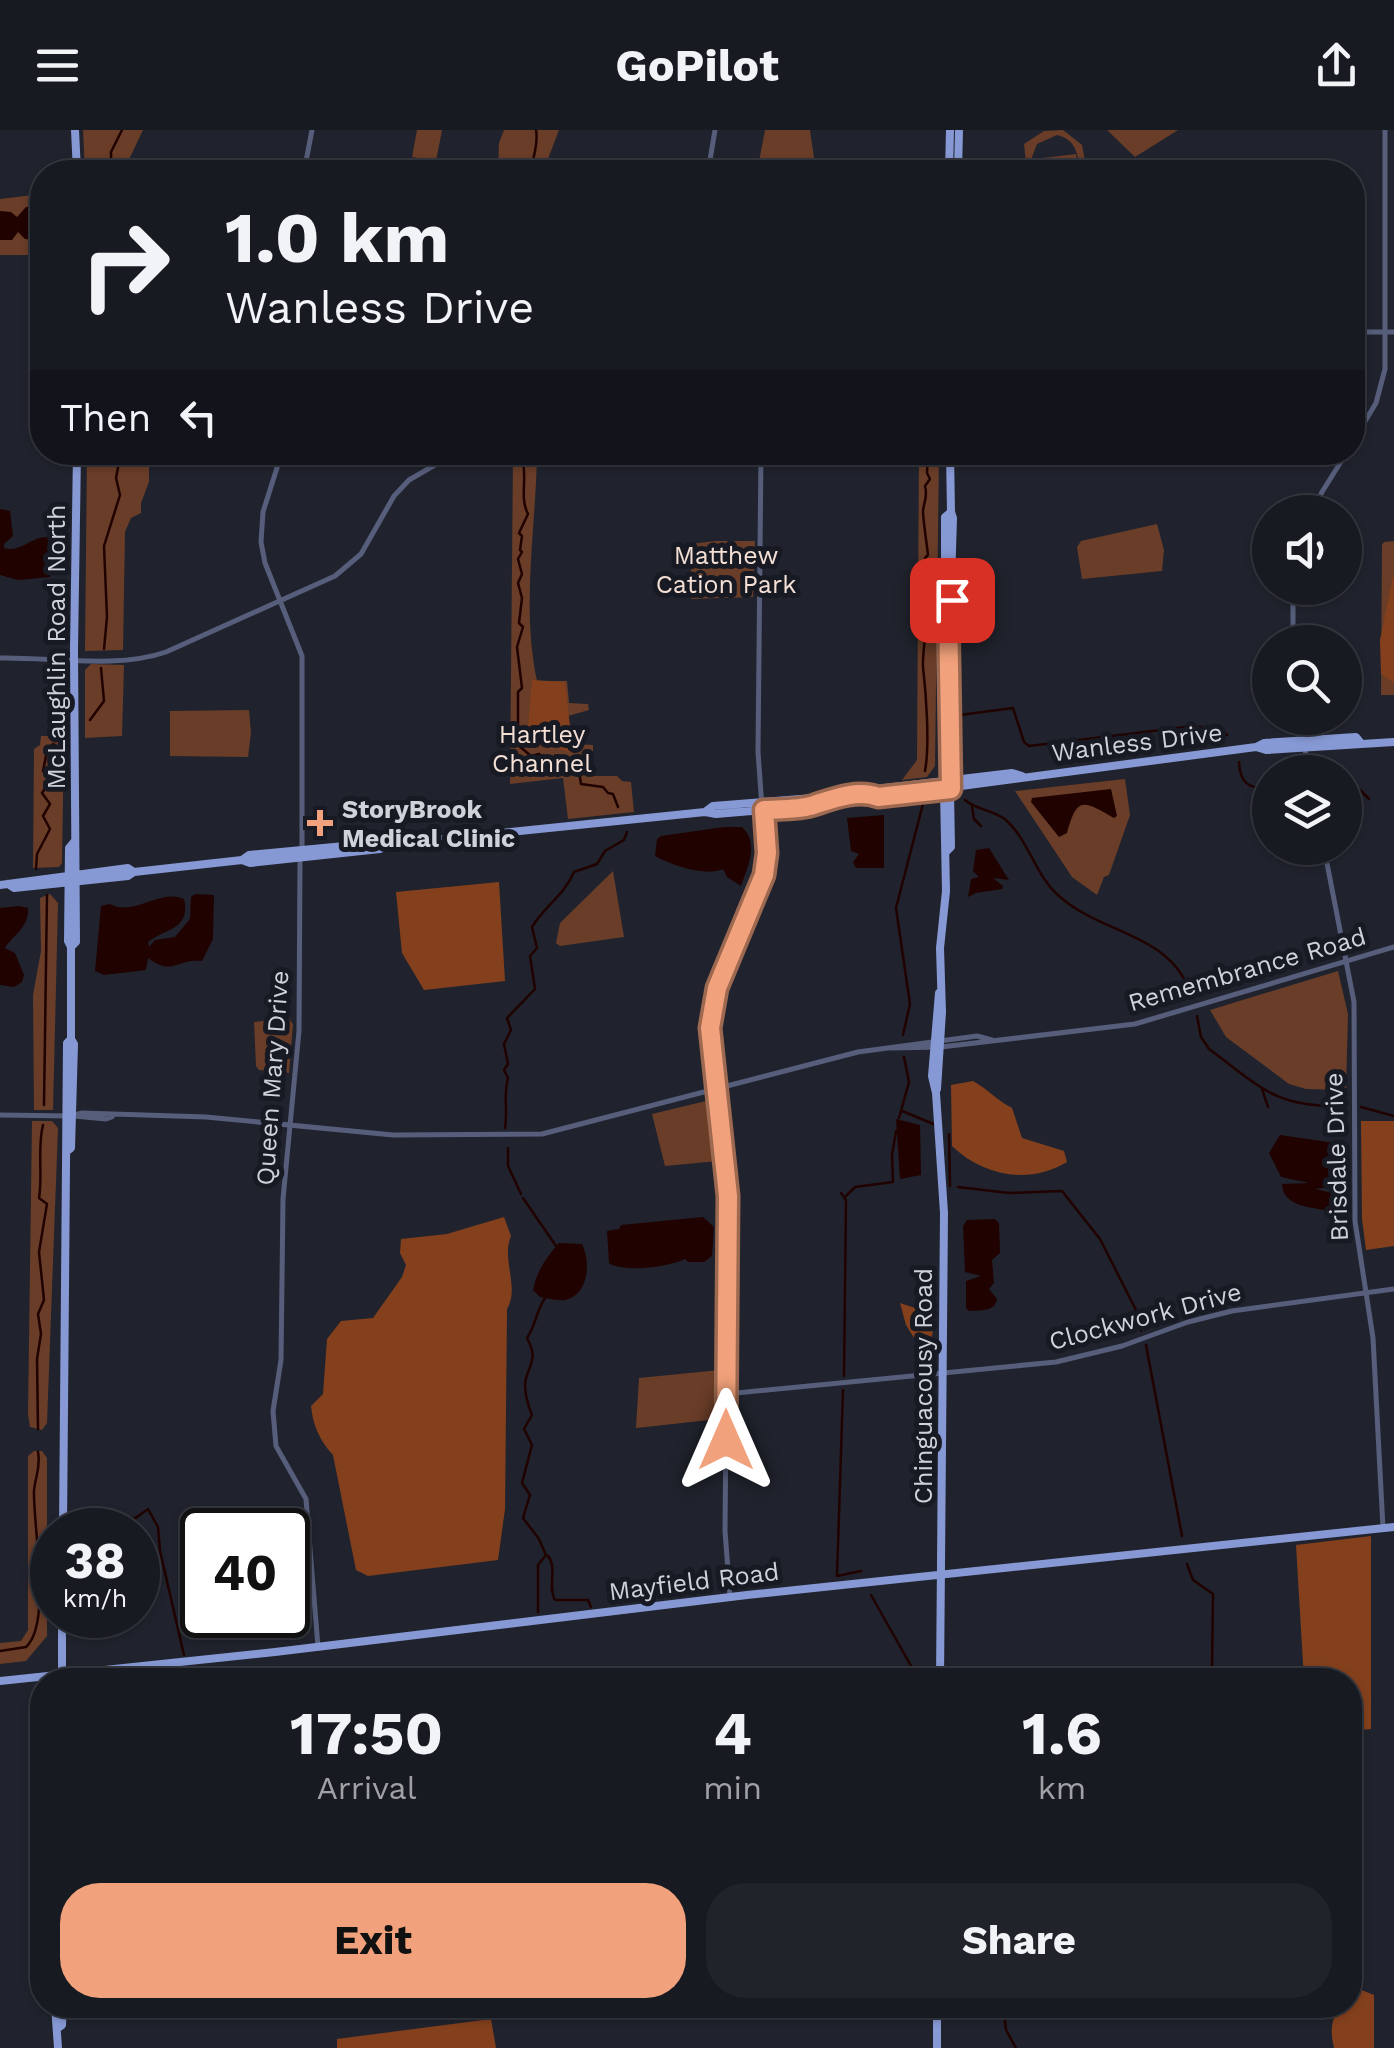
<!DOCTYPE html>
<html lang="en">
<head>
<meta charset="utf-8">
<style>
	:root { --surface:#181a22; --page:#21232a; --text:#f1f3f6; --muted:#9fa1a5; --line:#363840; --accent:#f1a17b }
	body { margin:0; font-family:"Work Sans",sans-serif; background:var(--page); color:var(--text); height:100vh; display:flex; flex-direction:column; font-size:38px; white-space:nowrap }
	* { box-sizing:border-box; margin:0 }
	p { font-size:32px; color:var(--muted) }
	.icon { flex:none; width:55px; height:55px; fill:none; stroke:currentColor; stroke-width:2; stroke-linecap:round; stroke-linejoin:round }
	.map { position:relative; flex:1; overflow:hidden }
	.panel { position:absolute; left:30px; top:1538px; width:1332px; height:350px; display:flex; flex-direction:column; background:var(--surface); border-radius:40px; box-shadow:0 2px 8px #0004,0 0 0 2px var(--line) }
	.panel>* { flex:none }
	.hud { position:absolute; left:30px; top:30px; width:1335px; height:305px; border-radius:40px; box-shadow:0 2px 8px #0004,0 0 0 2px var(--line); background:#181a22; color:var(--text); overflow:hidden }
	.fabs { position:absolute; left:1252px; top:365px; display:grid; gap:20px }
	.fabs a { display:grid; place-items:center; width:110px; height:110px; border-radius:50%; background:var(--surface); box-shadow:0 2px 8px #0004,0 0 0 2px var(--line); font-size:50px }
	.speed { position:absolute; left:30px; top:1378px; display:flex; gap:20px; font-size:50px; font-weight:700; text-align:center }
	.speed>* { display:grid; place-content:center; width:130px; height:130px; border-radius:50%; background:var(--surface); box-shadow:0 2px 8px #0004,0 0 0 2px var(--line); line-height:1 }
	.speed small { font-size:25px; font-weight:400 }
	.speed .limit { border:5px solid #111; border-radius:15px; background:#fff; color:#111 }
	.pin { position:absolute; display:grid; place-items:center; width:85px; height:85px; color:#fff; margin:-42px; border-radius:20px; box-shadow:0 5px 15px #0006 }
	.me { position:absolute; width:110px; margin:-55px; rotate:0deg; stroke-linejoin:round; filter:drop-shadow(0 0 8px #0008) }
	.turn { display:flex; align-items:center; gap:35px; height:210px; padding:0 30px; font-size:45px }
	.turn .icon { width:130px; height:130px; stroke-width:2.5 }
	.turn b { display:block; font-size:70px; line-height:85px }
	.then { display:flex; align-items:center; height:95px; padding:0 30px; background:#0003; gap:20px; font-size:38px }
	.eta { display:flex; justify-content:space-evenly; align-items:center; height:170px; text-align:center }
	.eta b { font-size:60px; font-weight:700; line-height:70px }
	.primary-button { display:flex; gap:20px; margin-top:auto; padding:20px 30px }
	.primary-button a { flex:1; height:115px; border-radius:40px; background:var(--accent); color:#111; font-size:40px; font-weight:700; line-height:115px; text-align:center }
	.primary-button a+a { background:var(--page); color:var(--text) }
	header { display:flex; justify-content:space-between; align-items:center; height:130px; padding:0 30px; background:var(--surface); font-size:45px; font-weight:700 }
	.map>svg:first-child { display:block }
	.green { fill:#693d28 }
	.forest { fill:#84401c }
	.water { fill:#200200 }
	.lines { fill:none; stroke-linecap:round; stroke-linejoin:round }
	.stream { stroke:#200200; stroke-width:2.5 }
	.minor { stroke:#565e7b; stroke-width:5 }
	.major { stroke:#8799d4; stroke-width:8 }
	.route-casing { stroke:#9d6950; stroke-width:25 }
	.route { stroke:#f1a17b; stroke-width:18 }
	.poi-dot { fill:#f1a17b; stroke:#171a23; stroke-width:4 }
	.labels { text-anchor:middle; stroke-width:10; stroke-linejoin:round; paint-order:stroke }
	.park-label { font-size:25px; fill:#f4dfd5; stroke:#171a23 }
	.street-label { font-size:25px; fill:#d0d2d9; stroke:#171a23 }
	.poi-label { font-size:25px; font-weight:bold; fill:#d0d2d9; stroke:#171a23; text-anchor:start }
</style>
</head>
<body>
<header><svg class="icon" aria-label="menu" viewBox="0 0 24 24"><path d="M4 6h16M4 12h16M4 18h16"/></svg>GoPilot<svg class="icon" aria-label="share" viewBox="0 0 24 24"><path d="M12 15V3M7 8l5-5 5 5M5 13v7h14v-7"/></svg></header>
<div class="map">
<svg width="1394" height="1918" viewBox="0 0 1394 1918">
	<rect width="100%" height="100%" fill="#20232d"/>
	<path class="green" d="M83,0H143L123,42H85Z
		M417,0H442L436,31L412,27Z
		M504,0H559L543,42H498L499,13Z
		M765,0H810L816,42H757Z
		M1063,0L1082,15L1087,42H1080C1078,25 1077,10 1057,5L1037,14L1032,27L1034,42H1027L1024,14L1044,1Z
		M1107,0H1178L1135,27Z
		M1076,24L1079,42H1036L1034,29Z
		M42,64V125H0V69Z
		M87,323H149V352L141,373V383L131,388L125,402L123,520L85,521Z
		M537,323C536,398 521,476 537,551H567L569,573L588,574L589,580L568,586L573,614L593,615V646H617L622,651L631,652L634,682L568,689L563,648L510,654L513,326Z
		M919,323H939L935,636L927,647L902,650L917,630Z
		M1157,394L1164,420L1162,441L1082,449L1077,417L1081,411Z
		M715,411H755L753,467L691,469V414Z
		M1394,411V565H1381L1382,415L1384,412Z
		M91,534L124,535L122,606L85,608V540Z
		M249,580L251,603L248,627L170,626V581Z
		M41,606H64L62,733L59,737L33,738L34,619L40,615Z
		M1125,649L1130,685L1109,745L1104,747L1097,765L1072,747L1015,661Z
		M613,741L624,807L560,816L556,813L560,793Z
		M50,764L58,773L53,980H34L33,865L41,821L40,768Z
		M1338,841L1348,884L1346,960L1306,959L1289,954L1226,907L1210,880Z
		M288,888L293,894L289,943L259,940L256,936L254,892Z
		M710,970L715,981L718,1031L665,1036L652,984Z
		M32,991H52L58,998L47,1293L42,1300L30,1297L28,1284Z
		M720,1240L719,1289L636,1298L639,1248Z
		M34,1321H42L47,1328V1506L26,1531L0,1534V1513L21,1511L28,1500V1326Z"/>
	<path class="forest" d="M1394,442V553L1381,544L1380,510Z
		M532,550L565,552L573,623L527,609Z
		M499,752L505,851L424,860L402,823L396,762Z
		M973,951C988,959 996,970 1012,978L1022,1008L1064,1021L1067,1032C1029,1055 983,1046 952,1016L951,955Z
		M1361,991H1394V1116L1366,1120L1362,1089Z
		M504,1087L511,1106C501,1129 520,1158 507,1179L505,1379L498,1430L368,1446L356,1440L333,1325C320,1311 313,1296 311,1276L323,1264L327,1209L341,1191L373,1188L402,1147L406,1135L400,1123L401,1109L447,1104Z
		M900,1173L936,1185L931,1211L914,1208L906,1195Z
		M1371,1406V1599L1350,1601V1550H1304L1296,1415Z
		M1359,1859L1374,1865V1918H1334C1330,1900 1331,1891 1340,1875H1350V1864Z
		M491,1889L496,1918H337V1909Z"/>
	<path class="water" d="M42,75V111L25,109L18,102L12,110H0V81L11,82L17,87L26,77Z
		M0,379L10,381L13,406L4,414V418C21,423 30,407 47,407L53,413L50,447L18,450L0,445Z
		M1111,659L1117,686L1114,688C1083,670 1077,666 1067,703L1059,707L1031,672L1032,668Z
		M884,685V738H856L853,732L859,724L851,721L847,688Z
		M724,697H742C760,714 747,738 741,756L727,747L723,739C706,747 671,735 655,726L657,709L661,706Z
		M989,718L1009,750L993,748L1003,756L1002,759L976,763L968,767L971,749L979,747L973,741L976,720Z
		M195,764L214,765L213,809L202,831C176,828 173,847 148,828L146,840L104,845L95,841L101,776L110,774C135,787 159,758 184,769C191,800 165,798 148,812L149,817L155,810L175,807L190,789L191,767Z
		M19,776L28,778C29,798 14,804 5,818L15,823L24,845L22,852L14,857L0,855V778Z
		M896,989L920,995L921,1045L900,1049Z
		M1280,1005L1335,1013V1056L1315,1059L1337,1064L1335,1082C1313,1077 1283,1078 1282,1054L1309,1053L1281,1047L1269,1023Z
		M703,1087L714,1097L712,1126L704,1132H688L685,1129C669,1137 623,1143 609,1133L607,1101L619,1099L621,1095Z
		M995,1089L999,1093L1000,1123L992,1130L994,1153L989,1159L997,1169C995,1182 981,1180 969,1181L966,1178V1151L981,1146L965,1142L963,1096L967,1090Z
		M559,1113L582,1114C591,1131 589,1165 565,1170C558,1171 546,1168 540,1167L533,1160C537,1140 546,1128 559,1113Z"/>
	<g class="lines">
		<path class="stream" d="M111,42V22L122,0
			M531,42C532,29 539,14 536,0
			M522,328C528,348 519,367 528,384L519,403L522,406L520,420L522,422L518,429L522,444L518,453L522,468L519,493L523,497L517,517L522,558L518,562V615L531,626L539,624L544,629L548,628L560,633L565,629L569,634L578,635L581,654L603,657L608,663L613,664L618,677
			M104,519L107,487L104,416L120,365L116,348L121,322
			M960,585L1013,578L1024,612L1029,616L1186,597H1219L1227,605
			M90,590L104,571L101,538
			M1239,632C1240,654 1249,659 1270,658
			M925,641C930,614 926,563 923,537C922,518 929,498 925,474L928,472C922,456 929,444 925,428L928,425C927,415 923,390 923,381C924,371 928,367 925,356L930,349L927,343L928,322
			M1345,656L1360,660L1369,669
			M965,670C976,680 994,680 1006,690C1029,711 1035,745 1059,766C1102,805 1172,803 1191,865
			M972,677L974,689L981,696
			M36,739L37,724L50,699L43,686L50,674L42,663L52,649L43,641L47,621L53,614L61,620
			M1197,886L1201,907L1209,919C1262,958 1275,978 1345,976
			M903,905L910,874L896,778L924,670
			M1262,959L1268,977
			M44,975L47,765
			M1361,977L1394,986
			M902,981L936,995
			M899,988L909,952L904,927
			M505,998C508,979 503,966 508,948L504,940L508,934L504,914L511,900L507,888L535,859L530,826L537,818L532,797C544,777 565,764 574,742L597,734L605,721L624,710L627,702
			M949,1004L950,1056
			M508,1018V1036L521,1064
			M958,1057L1009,1063L1062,1061L1100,1109L1138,1184L1141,1201
			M841,1063L846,1070L844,1246
			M846,1066L855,1057L893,1052L892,1025L896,1001
			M523,1068L556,1116
			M1146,1215L1182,1406
			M843,1260L837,1446L861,1441
			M38,1299L37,1229L41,1204L38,1184L44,1170L39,1122L47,1074L39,1068C43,1044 37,1018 43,995
			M75,1389L86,1386L101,1393L118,1383L134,1389L148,1379L158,1397L160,1421L184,1525
			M548,1426C558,1438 547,1456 555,1470H588L591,1477
			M1187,1434L1193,1450L1213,1464L1212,1537L1205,1550
			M871,1465L919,1550
			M538,1482V1435L546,1425L539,1409L523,1388L530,1365L522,1353L532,1315L524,1299L532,1285C528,1276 522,1256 527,1245C533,1229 536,1225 527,1208C536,1195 536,1181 545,1168
			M0,1521L26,1517C52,1493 33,1397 34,1361C35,1347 41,1338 38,1322
			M1003,1875L1006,1900L1016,1918"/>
		<path class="minor" d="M304,42L312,0
			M708,42L715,0
			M1352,202H1394
			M1352,313L1376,273L1385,239V0
			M282,322L263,382L261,412L265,433L302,526V718
			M1313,382L1322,362L1347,322
			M1293,512V458
			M0,528C52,527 117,539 166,522L335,446L361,424L394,366L409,350L447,328L491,322
			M1301,588L1308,642
			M1324,718L1354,872L1355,1091L1373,1208L1383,1398
			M300,729L299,901L283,1069L281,1230L273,1281L276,1316L306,1369L318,1517
			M891,918L941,917L1135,894L1394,817
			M0,985L71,986L82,983L206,987L393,1005L542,1004L858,922L977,906L992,910
			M74,986L106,989L112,987
			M726,1264L1056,1232L1122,1216L1188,1192L1232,1181L1394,1159
			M730,1467L725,1401L728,1066L720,969L710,898L717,858L761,753L766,733L758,622L761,322"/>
		<path class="major" d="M75,0L77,42
			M949,42L950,0
			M958,42L959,0
			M949,477L945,469V387L951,382
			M1256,617L1266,620L1394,612
			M868,663L878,667L1256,617L1264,613L1356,607L1360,612
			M705,682L713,676L813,668L822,670L877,659L1012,643L1022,646
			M946,722L951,717L948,550L953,388L951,382L950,322
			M242,730L250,733L380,719L391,715
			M8,754L14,758L128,746L134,742L242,730L249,725L366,714H393L705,682L716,684L813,676L822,670
			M0,755L128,738L134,742
			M71,817L76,812L74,520L77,322
			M939,863L932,946L936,963L944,1083L940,1550
			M937,959L942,882L940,818L946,761L943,610L948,601
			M67,1021L71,1018L74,914L71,909V817L68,811L69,718L74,712
			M63,1400L67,913L71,909
			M62,1545V1485
			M0,1551L275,1522L747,1465L1394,1397
			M55,1875L58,1918
			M58,1898L62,1895L63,1875
			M937,1918V1875"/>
	</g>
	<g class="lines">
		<g class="route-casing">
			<path id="route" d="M726,1310L728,1066L710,898L717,858L764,745L767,723L764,680C779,679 799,680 814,675C832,669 858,659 878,667L951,659L948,477L952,470"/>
		</g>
		<use href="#route" class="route"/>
	</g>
	<path class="poi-dot" d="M315 678h10v10h10v10h-10v10h-10v-10h-10v-10h10z"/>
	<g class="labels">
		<g class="park-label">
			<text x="726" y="434">Matthew<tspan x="726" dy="29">Cation Park</tspan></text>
			<text x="542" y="613">Hartley<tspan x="542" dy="29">Channel</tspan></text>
		</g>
		<g class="street-label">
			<text transform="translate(56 517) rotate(-90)" y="9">McLaughlin Road North</text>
			<text transform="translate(1137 612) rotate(-7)" y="9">Wanless Drive</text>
			<text transform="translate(1247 839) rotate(-16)" y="9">Remembrance Road</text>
			<text transform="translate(272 948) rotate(-86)" y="9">Queen Mary Drive</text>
			<text transform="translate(1336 1027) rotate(-92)" y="9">Brisdale Drive</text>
			<text transform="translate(1145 1186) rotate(-15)" y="9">Clockwork Drive</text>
			<text transform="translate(923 1256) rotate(-90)" y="9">Chinguacousy Road</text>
			<text transform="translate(694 1451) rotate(-7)" y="9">Mayfield Road</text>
		</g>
		<g class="poi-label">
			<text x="342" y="688">StoryBrook<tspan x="342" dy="29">Medical Clinic</tspan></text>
		</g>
	</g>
</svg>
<div class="fabs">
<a><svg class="icon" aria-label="sound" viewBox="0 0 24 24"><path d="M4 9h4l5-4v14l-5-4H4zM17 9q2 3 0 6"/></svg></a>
<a><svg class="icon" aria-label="search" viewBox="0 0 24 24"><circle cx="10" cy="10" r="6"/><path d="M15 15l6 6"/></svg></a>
<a><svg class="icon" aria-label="layers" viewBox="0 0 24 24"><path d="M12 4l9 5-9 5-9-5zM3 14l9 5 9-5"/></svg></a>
</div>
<div class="speed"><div>38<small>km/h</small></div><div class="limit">40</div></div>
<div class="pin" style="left:952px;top:470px;background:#d93025"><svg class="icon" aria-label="arrive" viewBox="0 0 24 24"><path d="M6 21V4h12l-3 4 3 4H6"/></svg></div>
<svg class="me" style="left:726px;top:1310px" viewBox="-20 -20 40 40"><path d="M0-17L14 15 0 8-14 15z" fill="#f1a17b" stroke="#fff" stroke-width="4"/></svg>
<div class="hud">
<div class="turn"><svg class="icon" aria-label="right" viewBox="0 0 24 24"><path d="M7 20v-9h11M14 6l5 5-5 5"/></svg><div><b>1.0 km</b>Wanless Drive</div></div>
<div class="then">Then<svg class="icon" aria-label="left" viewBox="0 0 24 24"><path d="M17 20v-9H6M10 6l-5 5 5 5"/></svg></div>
</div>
<section class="panel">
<div class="eta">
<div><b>17:50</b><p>Arrival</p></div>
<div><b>4</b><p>min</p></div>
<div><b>1.6</b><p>km</p></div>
</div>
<div class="primary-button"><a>Exit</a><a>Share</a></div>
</section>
</div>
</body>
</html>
